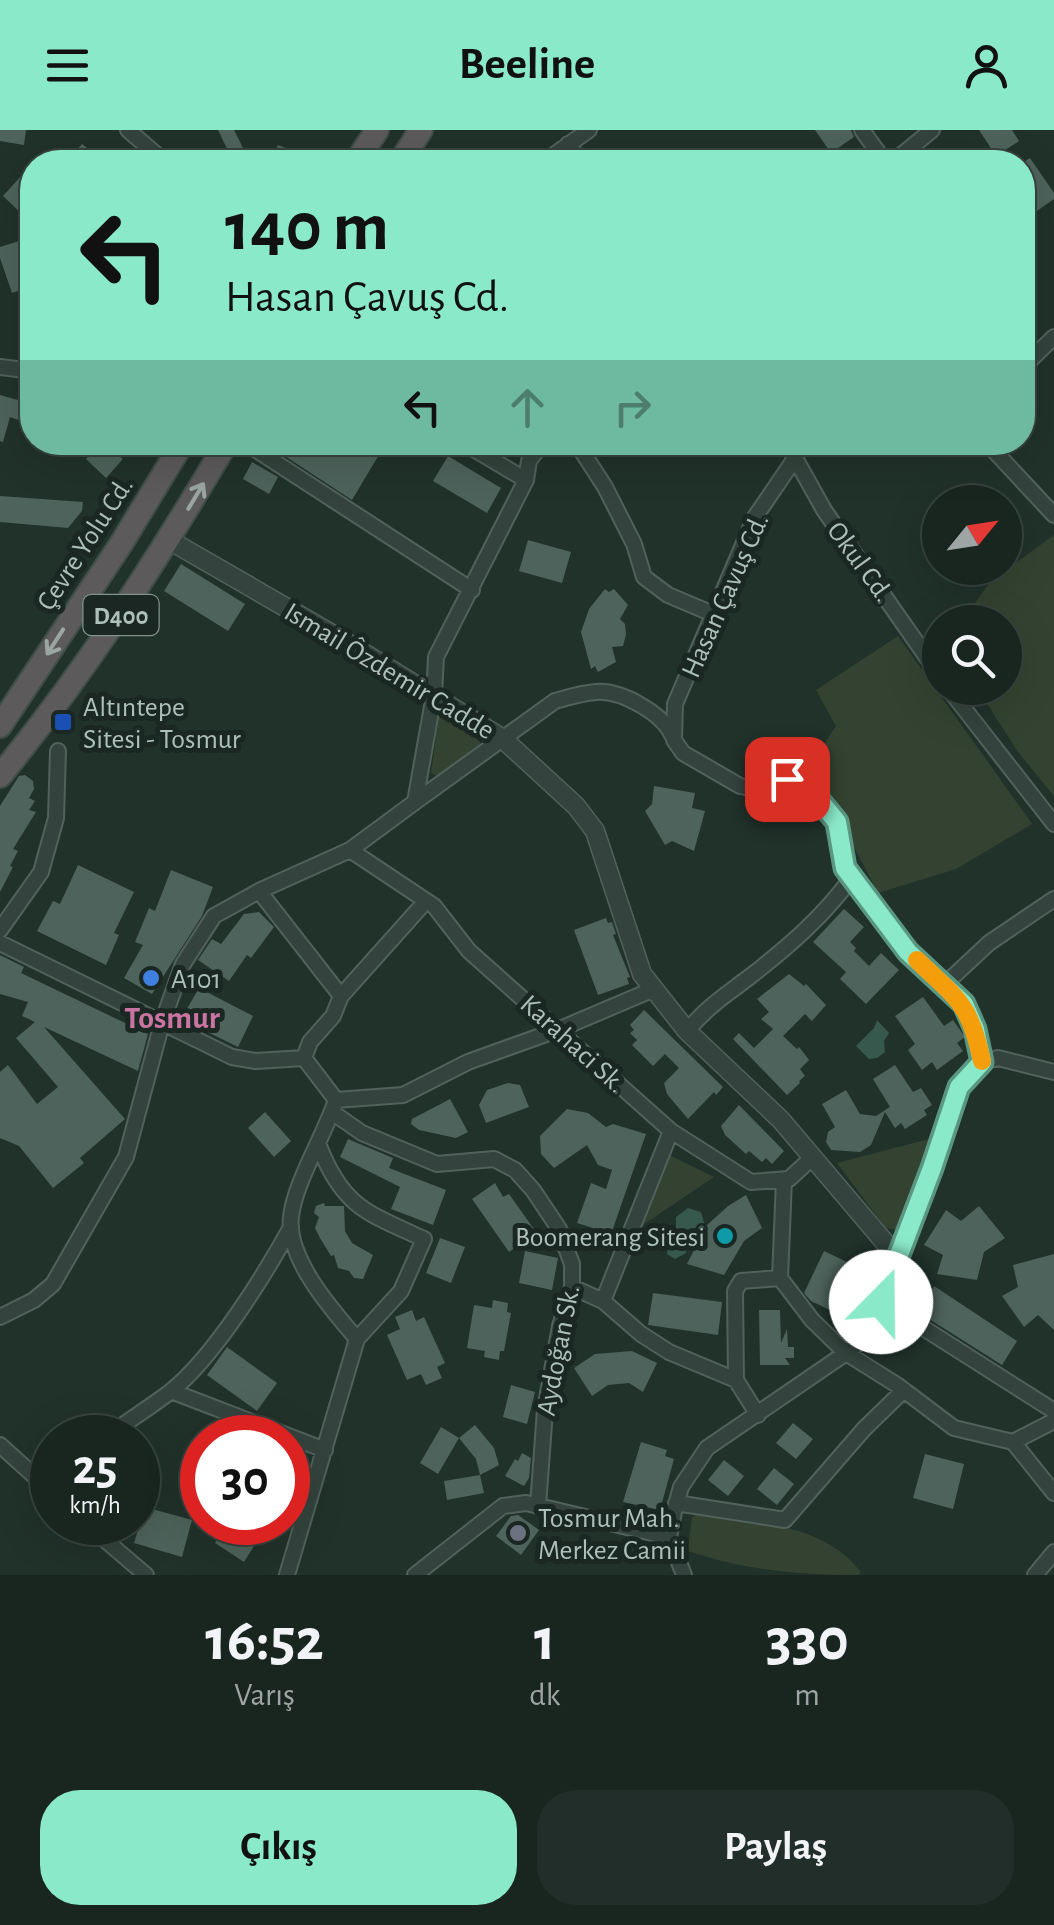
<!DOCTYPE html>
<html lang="tr">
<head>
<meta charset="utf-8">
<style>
	:root { --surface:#192620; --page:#222e29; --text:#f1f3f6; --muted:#9fa5a5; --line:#37433e; --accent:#8ae9c8 }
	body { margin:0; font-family:"Alegreya Sans",sans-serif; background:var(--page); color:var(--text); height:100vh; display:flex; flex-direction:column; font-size:38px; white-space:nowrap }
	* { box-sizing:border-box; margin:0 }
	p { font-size:32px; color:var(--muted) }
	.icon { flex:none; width:55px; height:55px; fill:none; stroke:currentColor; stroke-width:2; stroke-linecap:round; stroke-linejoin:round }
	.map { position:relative; height:1445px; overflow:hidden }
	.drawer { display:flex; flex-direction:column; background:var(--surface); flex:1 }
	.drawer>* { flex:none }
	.hud { position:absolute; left:20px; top:20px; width:1015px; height:305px; border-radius:40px; box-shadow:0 10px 40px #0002,0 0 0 2px var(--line); background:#8ae9c8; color:#111; overflow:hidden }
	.needle { width:65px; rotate:60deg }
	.buttons { position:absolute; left:922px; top:355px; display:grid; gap:20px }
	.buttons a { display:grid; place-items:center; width:100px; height:100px; border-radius:50%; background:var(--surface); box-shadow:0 10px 40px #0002,0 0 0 2px var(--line); font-size:50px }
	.speed { position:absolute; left:30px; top:1285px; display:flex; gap:20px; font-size:50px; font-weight:700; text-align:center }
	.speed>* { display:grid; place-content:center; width:130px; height:130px; border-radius:50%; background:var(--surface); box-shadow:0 10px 40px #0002,0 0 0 2px var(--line); line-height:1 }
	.speed small { font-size:25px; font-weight:400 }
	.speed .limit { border:15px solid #d22; background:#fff; color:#111 }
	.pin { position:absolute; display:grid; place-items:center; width:85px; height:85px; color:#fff; margin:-42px; border-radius:20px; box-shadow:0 5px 15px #0006 }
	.me { position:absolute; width:110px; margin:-55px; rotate:22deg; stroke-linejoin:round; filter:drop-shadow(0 0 8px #0008) }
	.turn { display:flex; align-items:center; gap:35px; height:210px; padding:0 40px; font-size:45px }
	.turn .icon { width:130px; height:130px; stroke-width:2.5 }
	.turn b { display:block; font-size:70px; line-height:85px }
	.lanes { display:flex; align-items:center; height:95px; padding:0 40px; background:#0003; justify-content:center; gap:50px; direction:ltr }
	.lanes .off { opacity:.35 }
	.eta { display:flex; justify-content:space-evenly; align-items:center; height:170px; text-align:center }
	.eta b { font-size:60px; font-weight:600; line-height:70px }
	.button { display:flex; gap:20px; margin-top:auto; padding:20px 40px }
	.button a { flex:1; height:115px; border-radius:40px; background:var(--accent); color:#111; font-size:40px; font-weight:600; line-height:115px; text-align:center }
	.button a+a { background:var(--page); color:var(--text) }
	header { display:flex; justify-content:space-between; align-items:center; height:130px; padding:0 40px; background:var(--accent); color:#111; font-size:45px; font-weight:600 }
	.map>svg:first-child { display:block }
	.green { fill:#344331 }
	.water { fill:#37584c }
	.building { fill:#4e635b }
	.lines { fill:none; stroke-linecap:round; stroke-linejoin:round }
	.minor-casing { stroke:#51615b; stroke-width:18 }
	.tertiary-casing { stroke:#51615b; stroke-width:21 }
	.trunk-casing { stroke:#3f4e48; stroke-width:26 }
	.minor { stroke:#34433d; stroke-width:14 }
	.tertiary { stroke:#34433d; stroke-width:18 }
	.trunk { stroke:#5d5a5c; stroke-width:22 }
	.oneway { stroke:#9aa6a2 }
	.route-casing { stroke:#5a9782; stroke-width:25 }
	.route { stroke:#8ae9c8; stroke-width:18 }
	.slow { stroke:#f59e0b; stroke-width:18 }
	.transit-dot { fill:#1a4fb4; stroke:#1a2722; stroke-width:4 }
	.shop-dot { fill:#3f7fe0; stroke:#1a2722; stroke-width:4 }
	.culture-dot { fill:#0f9aa8; stroke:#1a2722; stroke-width:4 }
	.worship-dot { fill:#6b7280; stroke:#1a2722; stroke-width:4 }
	.labels { text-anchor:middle; stroke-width:10; stroke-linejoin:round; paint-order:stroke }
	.shield { fill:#1a2722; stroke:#82928c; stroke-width:2.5 }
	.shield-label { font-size:25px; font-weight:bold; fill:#aec0ba }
	.street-label { font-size:28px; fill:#aec0ba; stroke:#1a2722 }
	.poi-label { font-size:28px; fill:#aec0ba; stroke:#1a2722; text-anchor:start }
	.quarter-label { font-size:32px; font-weight:bold; fill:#ca74a1; stroke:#1a2722 }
</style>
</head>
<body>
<header><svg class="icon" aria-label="menu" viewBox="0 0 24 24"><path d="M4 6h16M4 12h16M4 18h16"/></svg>Beeline<svg class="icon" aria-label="person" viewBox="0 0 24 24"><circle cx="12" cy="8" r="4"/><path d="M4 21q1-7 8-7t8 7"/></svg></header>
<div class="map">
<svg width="1054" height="1445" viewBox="0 0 1054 1445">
	<rect width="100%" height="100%" fill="#21322b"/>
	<path class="green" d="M1054,405V666L1018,622L977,558H1005V492H961L991,451Z
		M898,506L1032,694L956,739L878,763L811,634L836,596L816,560Z
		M447,584L482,607L480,614L438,647L431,643L439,587Z
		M929,1009L899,1101L885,1097L837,1033Z
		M667,1024L714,1047L638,1098Z
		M698,1384C753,1391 824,1394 861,1442L858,1445C800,1445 743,1440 688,1421L692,1387Z"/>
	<path class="water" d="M877,890L889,903L884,911L885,922L877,928L869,929L856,916L874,898Z
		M688,1078L701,1082L705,1096L696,1107H684L686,1123L675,1129L667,1124L670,1111L679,1109L681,1105L676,1098V1087Z"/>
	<path class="building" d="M0,0H26L24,15L0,11Z
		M218,0H234L244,20L231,27Z
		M815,0H851L854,7L831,23Z
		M979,0H1012L1019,11L996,26Z
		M82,14L105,32H67Z
		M278,15L320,32H270Z
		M1030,28L1054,63V69L1034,83L1022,66V33Z
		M32,34V77L24,86L3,66Z
		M19,111L32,156L12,163L0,128V117Z
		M0,265L32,274V295L10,287L3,312L0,311Z
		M101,312L123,329L106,348L86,329Z
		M274,312H397L388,327L380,323L352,370L271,317Z
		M448,326L501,358L487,383L433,351Z
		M252,332L278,347L269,364L243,349Z
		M0,366L83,372L82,381L68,398L0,392Z
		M528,410L571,422L562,453L519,441Z
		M181,434L245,474L228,501L164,461Z
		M605,459L609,462L614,459L628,475L620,489L625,494L626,504L623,516L612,517L616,532L598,542L595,536L591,539L581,502L589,479Z
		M25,645L33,651L34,659L29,668L35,671L29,680L36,682L13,719L18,721L10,736L13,737L0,762V676L19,646Z
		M654,656L695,663L692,678L705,681L694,721L672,711L665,715L645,681L652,674Z
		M78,735L134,762L114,803L119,805L106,835L37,801L53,771L60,774Z
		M171,740L213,757L202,786L152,864L124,848L143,815L135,812L149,778L155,781Z
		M844,779L864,797L850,812L856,818L854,821L869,836L881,823L899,840L866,874L840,849L846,842L813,812Z
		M259,782L274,797L251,828L247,825L229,851L198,830L212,809L221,814L244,784Z
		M606,788L608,793L612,792L616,804L613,805L630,847L627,848L629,854L598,865L574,800Z
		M0,825L24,837L21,843L148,904L138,941L44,897L125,989L80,1028L84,1033L53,1058L19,1016L0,1008V942L8,935L37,974L58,957L16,908L35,892L22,886L28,872L0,864Z
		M789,844L804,856L806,854L826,875L812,891L805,884L783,906L797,919L799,917L809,930L800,939L805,946L799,951L800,953L787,965L733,909L739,903L754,918L773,899L761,889L769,882L757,869Z
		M199,858L253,886L238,917L181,889Z
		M923,867L944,896L953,890L965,907L957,913L963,921L937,940L932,932L922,940L908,920L915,914L895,886Z
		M644,880L723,957L716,965L714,962L688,989L667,964L664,953L679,938L665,924L653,936L632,915L637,910L630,903L634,900L630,895Z
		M895,935L913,962L921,958L932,975L924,980L927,985L905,999L901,993L895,998L885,982L871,1015L860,1022L831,1020L826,1012L828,1002L835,997L822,974L846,960L860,984L876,986L890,977L873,949Z
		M508,953L520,955L529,977L486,993L479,975L487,960Z
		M450,969L468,1002L456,1008L419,1000L411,994L412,989Z
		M739,975L784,1021L772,1034L766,1028L762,1032L749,1021L746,1024L725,1005L721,996Z
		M567,979L588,983L606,997L613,994L646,1004L610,1107L606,1106L604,1111L590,1106L593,1098L577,1093L591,1053L606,1059L612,1040L598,1035L587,1015L554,1038L541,1024L540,1006Z
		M265,982L291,1011L274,1027L248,998Z
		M348,1009L393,1028L389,1038L446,1060L433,1095L391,1079L400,1057L340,1027Z
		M495,1053L503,1067L509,1064L536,1102L509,1122L472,1069Z
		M746,1065L762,1098L744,1111L724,1145L687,1134L706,1096L728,1076Z
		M324,1073L325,1076H344L345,1101L352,1113L373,1125L363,1149L354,1148L349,1141L338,1138L334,1125L331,1126L320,1108L315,1098L319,1087L314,1083L316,1076Z
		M979,1076L1005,1108L984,1122L977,1150L937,1144L943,1125L924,1115L946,1080L961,1091Z
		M440,1108L465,1117L451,1153L426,1143Z
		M525,1121L558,1128L552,1160L519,1153Z
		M824,1121L847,1132L862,1126L882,1135L855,1192L811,1171L804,1163Z
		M1054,1124V1200L1038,1185L1024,1197L1002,1166L1018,1157L1013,1135Z
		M934,1156L1017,1211L1002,1235L918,1182Z
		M653,1163L722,1172L718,1205L648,1195Z
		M493,1170L508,1173L507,1182L511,1183L504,1221H500L499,1230L484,1227L485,1221L467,1218L474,1175L492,1178Z
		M412,1180L416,1191L424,1187L445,1233L437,1237L442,1248L426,1255L421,1244L407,1250L387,1205L400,1199L395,1187Z
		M759,1180H780L781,1213L787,1199L788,1217H794V1228H785L790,1235H760Z
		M227,1217L277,1253L257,1281L207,1245Z
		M632,1221L657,1233L643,1262L629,1253L608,1255L592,1266L574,1238L595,1224Z
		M511,1255L535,1262L527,1294L503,1287Z
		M793,1293L813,1309L796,1329L776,1313Z
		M475,1295L494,1318L499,1335L480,1345L476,1329L459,1308Z
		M441,1297L459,1308L438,1344L420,1333Z
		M641,1312L667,1320L665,1326L674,1329L660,1380L623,1372Z
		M522,1323L531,1328L529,1348L524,1356L505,1346L515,1329L518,1331Z
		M925,1324L964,1334L953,1379L913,1368Z
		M724,1330L744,1346L728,1366L708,1350Z
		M774,1338L794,1354L777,1375L757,1359Z
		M480,1345L484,1363L447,1370L444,1351Z
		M145,1377L192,1390L182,1427L134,1413Z
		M518,1385L539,1400L521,1425L496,1406L511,1386Z
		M228,1392H269L244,1432L215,1413Z"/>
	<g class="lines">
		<g class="minor-casing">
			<path id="minor" d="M128,0L165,32
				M862,0L885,32
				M568,14L581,32
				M544,32L589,0
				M893,32L932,0
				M0,237L32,241
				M1022,238L1054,207
				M244,312L472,460
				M462,312L526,350
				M576,312L605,357L634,414L644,447L668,465L713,484
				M786,312L824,380L940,546
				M986,312L1054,385
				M796,327L755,387L675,574L674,610L683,623L740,656L751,658L770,647L787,649L815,664L837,692L845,738L908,823L964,874L975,899L982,932L998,928L1054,942
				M948,558L1054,694
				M415,672L555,571C569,567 582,563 596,562C621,560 662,583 672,605
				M350,720L434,776L469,821L671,1001L751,1052L789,1049L813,1027
				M259,761L341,866
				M0,800L41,742L56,688L58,621
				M0,813L232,927L256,931L304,928L336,970C325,1004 294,1054 291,1087C286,1128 332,1180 357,1209L287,1445
				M943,856L989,813L1054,769
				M687,901C709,875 726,865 752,845C789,816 824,786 852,747
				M304,928L310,912L333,886L341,866L426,771
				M336,970L403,965L468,932L560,899L654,859
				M332,982L362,1003L437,1034L494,1029L515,1040L533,1060L559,1099L572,1134V1157L560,1196L545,1280L538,1376
				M671,1001L603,1171L641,1204L669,1222L736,1250L735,1161L741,1151L780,1148L784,1050
				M319,1016C343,1077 367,1083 424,1109L401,1161L357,1209
				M780,1148L812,1190L846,1223L867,1206L908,1105L959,957L982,932
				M572,1157L603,1171
				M881,1171L1054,1281
				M0,1187L34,1170L53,1154L126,1027L162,893L183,834L214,786L259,761L350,720L415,672L434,565L436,527L526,350L529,331L543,312
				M736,1250L758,1285
				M171,1261L325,1320
				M105,1308C126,1292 149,1278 170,1262C214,1227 264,1146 291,1097
				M1013,1312L1054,1363
				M0,1315L52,1362
				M676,1373L785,1390L864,1299L904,1260
				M84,1392L146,1445
				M415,1445L503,1376L526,1373L669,1407
				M684,1445L669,1407L674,1382L681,1357L707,1318L846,1223L897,1255L954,1298L1013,1312L1054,1291
				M1035,1445L1054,1422"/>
		</g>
		<g class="tertiary-casing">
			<path id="tertiary" d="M169,410L344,511L503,609L576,676L595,701L642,844L687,901L781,990L898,1128"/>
		</g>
		<g class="trunk-casing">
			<path id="trunk" d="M356,32L377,0
				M400,32L421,0
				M0,596L121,414L183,312
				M0,646C86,541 158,429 227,312"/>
		</g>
		<use href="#minor" class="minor"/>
		<use href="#tertiary" class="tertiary"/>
		<use href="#trunk" class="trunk"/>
	</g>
	<defs><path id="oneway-shaft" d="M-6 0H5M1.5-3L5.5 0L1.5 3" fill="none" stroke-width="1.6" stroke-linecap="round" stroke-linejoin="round" transform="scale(2.5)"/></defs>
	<g class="oneway">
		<use href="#oneway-shaft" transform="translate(196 366) rotate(-59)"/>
		<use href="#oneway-shaft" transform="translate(55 512) rotate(123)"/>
	</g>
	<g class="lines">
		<g class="route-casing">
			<path id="route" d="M787,649L814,664L837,692L845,738L908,822L964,874L975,899L982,932L959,957L932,1038L881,1172"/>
		</g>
		<use href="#route" class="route"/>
		<path class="slow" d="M917,830C958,870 969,872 982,931"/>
	</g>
	<rect class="transit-dot" x="53" y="582" width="20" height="20" rx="5"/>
	<circle class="shop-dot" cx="151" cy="848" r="10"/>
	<circle class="culture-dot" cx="725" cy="1106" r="10"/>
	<circle class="worship-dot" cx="518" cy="1403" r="10"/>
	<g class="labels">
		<rect class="shield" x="83.5" y="465" width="75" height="40" rx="8"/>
		<g class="shield-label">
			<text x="121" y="494">D400</text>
		</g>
		<g class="street-label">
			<text transform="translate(84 413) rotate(-57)" y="10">Çevre Yolu Cd.</text>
			<text transform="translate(861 431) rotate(54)" y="10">Okul Cd.</text>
			<text transform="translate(724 465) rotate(-66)" y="10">Hasan Çavuş Cd.</text>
			<text transform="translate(390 540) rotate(31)" y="10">Ismail Ôzdemir Cadde</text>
			<text transform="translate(574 913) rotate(42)" y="10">Karahaci Sk.</text>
			<text transform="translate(557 1220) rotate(-79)" y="10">Aydoğan Sk.</text>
		</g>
		<g class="poi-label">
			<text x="83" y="586">Altıntepe<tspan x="83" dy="32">Sitesi - Tosmur</tspan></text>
			<text x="171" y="858">A101</text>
			<text x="705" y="1116" text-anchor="end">Boomerang Sitesi</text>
			<text x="538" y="1397">Tosmur Mah.<tspan x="538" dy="32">Merkez Camii</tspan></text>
		</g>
		<g class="quarter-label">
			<text x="172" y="898">Tosmur</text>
		</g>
	</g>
</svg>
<div class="buttons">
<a><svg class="needle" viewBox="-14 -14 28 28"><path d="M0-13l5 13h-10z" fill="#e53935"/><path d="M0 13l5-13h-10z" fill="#9fa5a5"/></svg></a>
<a><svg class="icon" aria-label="search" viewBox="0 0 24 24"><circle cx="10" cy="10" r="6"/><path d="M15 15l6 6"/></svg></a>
</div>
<div class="speed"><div>25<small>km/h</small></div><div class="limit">30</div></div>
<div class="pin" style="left:787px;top:649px;background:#d93025"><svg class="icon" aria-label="arrive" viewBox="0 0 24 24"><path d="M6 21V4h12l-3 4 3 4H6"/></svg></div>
<svg class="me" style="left:881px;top:1172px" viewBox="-20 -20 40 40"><circle r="19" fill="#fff"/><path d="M0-13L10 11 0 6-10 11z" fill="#8ae9c8"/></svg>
<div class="hud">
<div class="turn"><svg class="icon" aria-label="left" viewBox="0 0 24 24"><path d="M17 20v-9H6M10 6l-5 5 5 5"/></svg><div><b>140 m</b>Hasan Çavuş Cd.</div></div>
<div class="lanes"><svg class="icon" aria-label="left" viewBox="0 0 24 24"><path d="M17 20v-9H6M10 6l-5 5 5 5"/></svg><svg class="icon off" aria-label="ahead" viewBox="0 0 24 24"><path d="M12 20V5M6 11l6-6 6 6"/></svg><svg class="icon off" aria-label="right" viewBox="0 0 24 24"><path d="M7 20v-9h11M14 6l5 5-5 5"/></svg></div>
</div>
</div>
<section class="drawer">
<div class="eta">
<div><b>16:52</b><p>Varış</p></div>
<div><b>1</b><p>dk</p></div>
<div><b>330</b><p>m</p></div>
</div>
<div class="button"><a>Çıkış</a><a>Paylaş</a></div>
</section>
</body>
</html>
